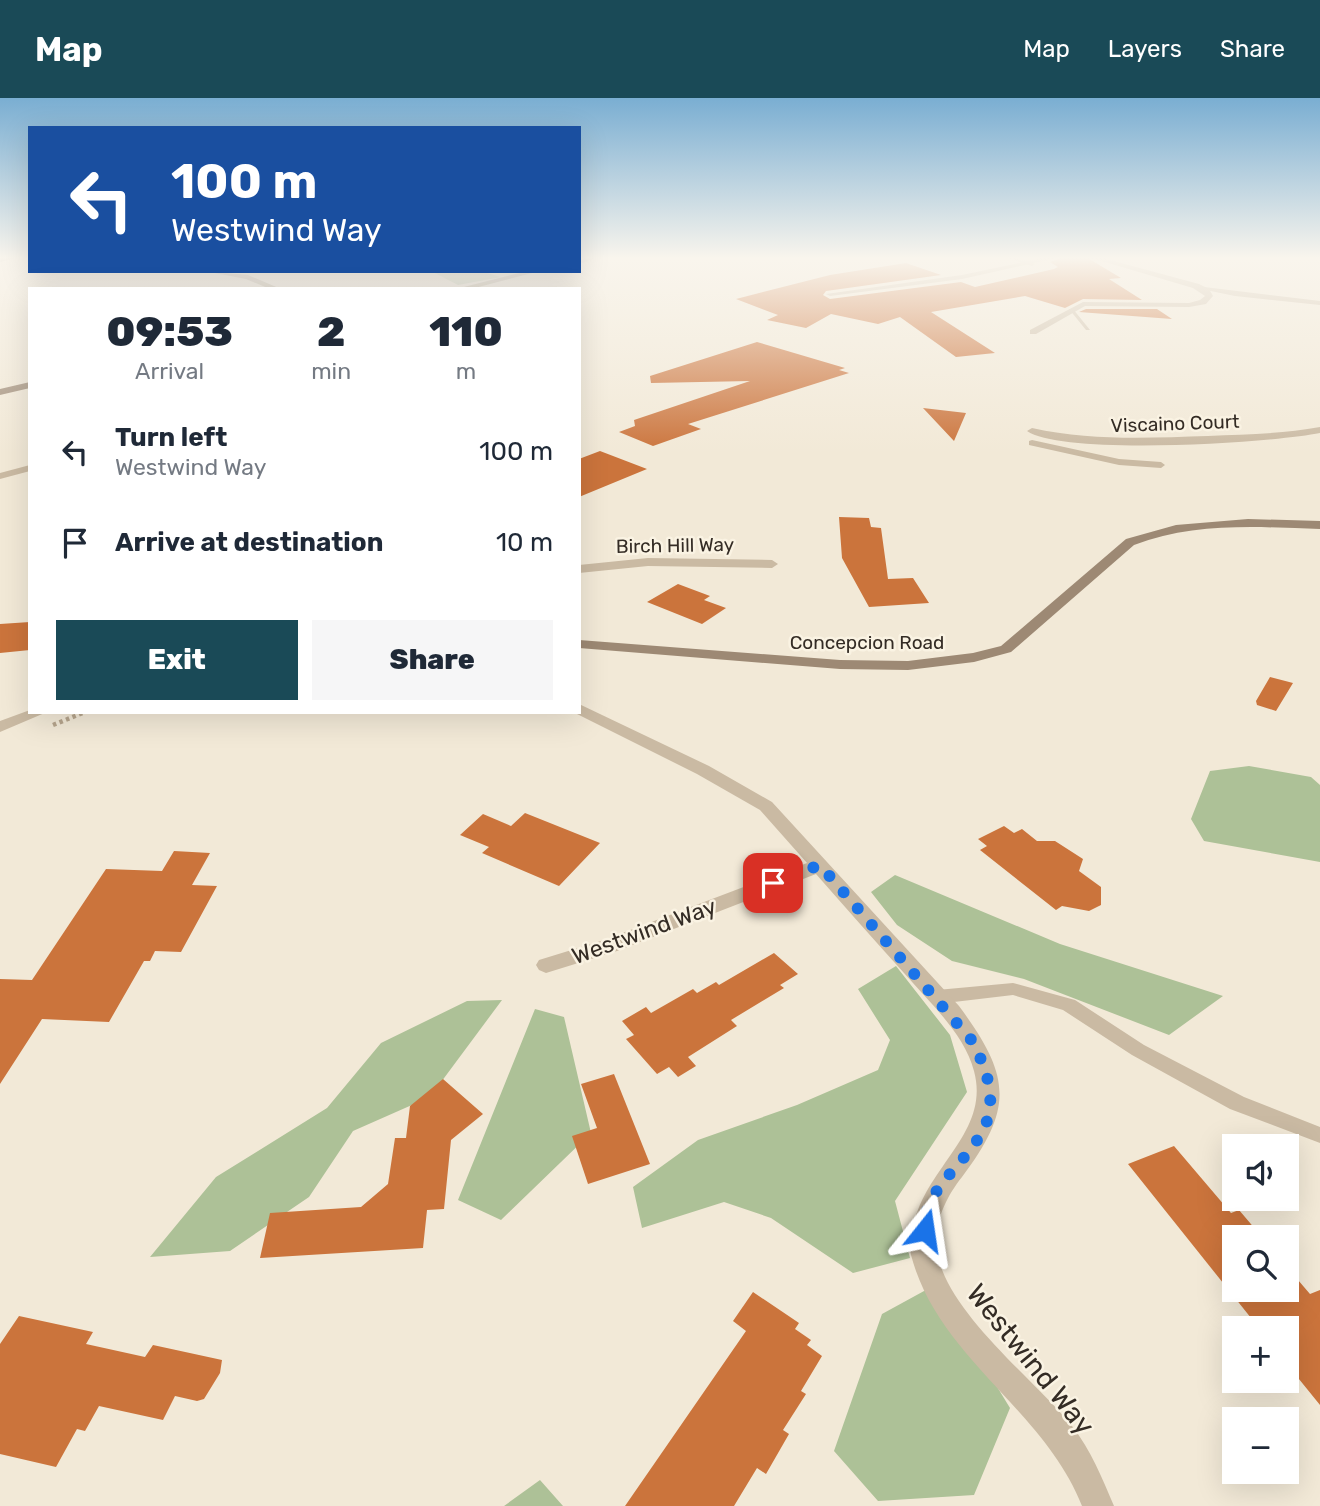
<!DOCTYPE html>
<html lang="en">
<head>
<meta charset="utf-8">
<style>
	:root { --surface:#fff; --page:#f6f6f7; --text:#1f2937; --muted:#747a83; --accent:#1a4a57 }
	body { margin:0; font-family:Rubik,sans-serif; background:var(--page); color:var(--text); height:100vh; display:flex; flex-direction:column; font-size:26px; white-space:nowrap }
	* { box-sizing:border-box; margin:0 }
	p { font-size:23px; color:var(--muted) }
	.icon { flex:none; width:38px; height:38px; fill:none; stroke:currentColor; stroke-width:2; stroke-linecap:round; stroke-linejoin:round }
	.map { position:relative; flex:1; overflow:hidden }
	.details { position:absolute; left:28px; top:189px; width:553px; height:427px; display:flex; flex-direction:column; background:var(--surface); border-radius:0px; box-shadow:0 7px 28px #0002 }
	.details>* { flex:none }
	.guide { position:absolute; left:28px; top:28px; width:553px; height:147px; border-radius:0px; box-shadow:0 7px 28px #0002; background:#1a4fa0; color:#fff; overflow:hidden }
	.fabs { position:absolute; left:1222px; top:1036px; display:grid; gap:14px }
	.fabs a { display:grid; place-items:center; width:77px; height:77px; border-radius:0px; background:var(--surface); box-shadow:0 7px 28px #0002; font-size:35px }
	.pin { position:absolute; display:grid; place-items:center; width:60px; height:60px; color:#fff; margin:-30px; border-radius:14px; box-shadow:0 4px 10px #0006 }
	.me { position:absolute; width:77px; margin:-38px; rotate:15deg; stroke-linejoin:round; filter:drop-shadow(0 0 5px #0008) }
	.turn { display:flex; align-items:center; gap:24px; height:147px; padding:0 28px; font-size:32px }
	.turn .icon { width:91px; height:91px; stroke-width:2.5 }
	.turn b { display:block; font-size:49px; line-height:60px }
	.eta { display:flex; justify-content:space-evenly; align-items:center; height:119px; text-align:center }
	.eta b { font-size:42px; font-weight:800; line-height:49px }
	.primary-button { display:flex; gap:14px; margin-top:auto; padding:14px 28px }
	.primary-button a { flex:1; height:80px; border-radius:0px; background:var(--accent); color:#fff; font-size:28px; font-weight:800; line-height:80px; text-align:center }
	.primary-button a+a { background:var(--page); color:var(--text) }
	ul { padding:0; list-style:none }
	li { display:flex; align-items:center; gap:21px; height:91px; padding:0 28px }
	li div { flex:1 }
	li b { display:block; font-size:26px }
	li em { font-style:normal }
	header { display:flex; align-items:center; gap:42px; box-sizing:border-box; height:98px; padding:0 35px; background:var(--accent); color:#fff }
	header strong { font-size:33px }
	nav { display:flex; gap:38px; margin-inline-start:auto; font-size:24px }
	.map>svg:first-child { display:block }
	.green { fill:#adc197 }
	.building { fill:#cb743c }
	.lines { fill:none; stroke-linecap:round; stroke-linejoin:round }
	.path { stroke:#b6a58d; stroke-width:4.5; stroke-dasharray:3.5 3.5; stroke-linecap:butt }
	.lane { fill:#cabaa3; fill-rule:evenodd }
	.street { fill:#cabaa3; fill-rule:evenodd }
	.secondary { fill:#9d8974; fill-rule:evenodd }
	.highway { fill:#56483c; fill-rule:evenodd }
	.route { stroke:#1a73e8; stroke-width:12; stroke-dasharray:0 21.6 }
	.labels { text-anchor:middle; stroke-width:5; stroke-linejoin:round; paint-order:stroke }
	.far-street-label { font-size:19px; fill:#342c25; stroke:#faf3e3 }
	.street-label { font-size:23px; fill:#342c25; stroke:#faf3e3 }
	.near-street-label { font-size:28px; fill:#342c25; stroke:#faf3e3 }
</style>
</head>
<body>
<header>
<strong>Map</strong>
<nav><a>Map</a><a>Layers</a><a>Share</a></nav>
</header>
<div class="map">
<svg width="1320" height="1408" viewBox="0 0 1320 1408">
	<rect width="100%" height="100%" fill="#f2e9d7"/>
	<path class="green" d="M431,173H480L501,179L458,187Z
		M1249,668L1311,679L1320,687V764L1204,743L1191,721L1210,673Z
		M895,777L1060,846L1223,898L1169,937L1024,881L952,863L897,827L871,794Z
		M896,868L950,937L967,994L895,1103L910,1160L853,1175L771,1120L724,1104L642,1130L633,1089L698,1042L797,1007L878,972L890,942L858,891Z
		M502,902L430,999L353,1033L309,1099L230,1153L150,1159L216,1079L327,1010L381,945L467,903Z
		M535,911L564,919L591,1035L501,1122L458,1102Z
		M935,1187L1010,1310L974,1397L878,1403L834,1353L882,1216Z
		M540,1382L563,1408H504Z"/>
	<path class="building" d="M1064,159H1086L1121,180L1109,181L1142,202L1083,201L1065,210L1025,198L931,214L995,255L956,259L900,219L878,226L831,216L806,230L767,222L778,217L736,201L830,177L906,165L941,177L826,193L823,197L830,201L961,184L975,189L1054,171L1058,169L1050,164Z
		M1086,211H1157L1172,221L1079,214Z
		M757,244L845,270L839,272L849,275L688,326L701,331L653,348L619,334L635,328L634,322L750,283L651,285L650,278Z
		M923,310L966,315L954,343Z
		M600,353L647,371L579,399V361Z
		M839,419L869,420L871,429L881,430L888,481L913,480L929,505L869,509L842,460Z
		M678,486L710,498L704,502L726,510L702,526L647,504Z
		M30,524V552L0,555V526Z
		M1270,579L1293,585L1276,613L1257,607L1256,603Z
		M525,715L600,745L559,788L482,755L489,749L460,737L483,716L511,728Z
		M1004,728L1014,735L1022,731L1037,743H1055L1083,761L1079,773L1101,789V807L1089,813L1062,808L1056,812L980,752L987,748L978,741Z
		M174,753L210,755L192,787L217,788L181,854L155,853L150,863H144L109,924L42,921L0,986V881L32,882L106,771L162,773Z
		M774,855L798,876L780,887L784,890L731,922L737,928L688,959L696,968L678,979L669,969L657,976L626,941L634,937L622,923L646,909L651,915L693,891L697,895L716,884L719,887Z
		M614,976L650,1066L588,1086L572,1038L597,1030L581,986Z
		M443,981L483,1016L451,1042L444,1111L427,1112L423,1150L260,1160L270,1115L361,1109L388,1086L395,1040H406L410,1008Z
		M1174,1048L1231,1115L1239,1112L1262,1139H1234V1192H1286V1168L1310,1196L1320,1192V1307L1286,1265V1230H1259L1128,1066Z
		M753,1194L799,1225L795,1231L811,1242L807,1247L822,1258L801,1293L806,1296L783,1332L789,1336L766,1376L757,1370L734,1408H625L746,1233L733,1223Z
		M19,1218L93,1234L86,1246L145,1259L153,1247L222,1262L220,1275L204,1301L197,1303L175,1298L163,1322L99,1308L85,1333L77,1331L56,1369L0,1356V1246Z"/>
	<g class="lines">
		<path class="path" d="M53,627L85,614"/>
		<path class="lane" d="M1005,159H1014L1035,166L1032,168Z
			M1196,188L1320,203V207L1235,198L1196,190Z
			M1069,211H1073L1090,232H1086Z
			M1032,342L1119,361L1161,364L1165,367L1161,370L1119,367L1029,347V343Z
			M1013,885L1075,902L1144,947L1244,999L1320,1029V1045L1230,1011L1132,957L1063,912L1013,897L937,906L931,904L928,899L931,894L937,892Z"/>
		<path class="street" d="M1047,159H1061L962,181L830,198L826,196L962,177Z
			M1088,159H1099L1199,186L1209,191L1213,198L1206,206L1189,209L1085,208L1036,236H1030V232L1083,204L1189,205L1200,202L1205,198L1193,190Z
			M1320,329V335C1271,345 1063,358 1027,333L1032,330C1091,343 1148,340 1208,338C1246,336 1283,336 1320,329Z
			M30,367V373L0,381V375Z
			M648,460L772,462L778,466L772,470L648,468L579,475V467Z
			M579,606L709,668L772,704L959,908C1010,977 1015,1009 962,1079C946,1099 933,1126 937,1152C944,1212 1035,1282 1072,1328C1091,1352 1102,1380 1114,1408H1082C1044,1311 938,1260 911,1157C909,1148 912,1139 913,1131C923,1070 991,1036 974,973C964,935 929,904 904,875C874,842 845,809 816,776L617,853L546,875L539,872L536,867L539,862L604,842L807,765L760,712L697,676L573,614H579Z
			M30,612L47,614L0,634V623Z"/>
		<path class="secondary" d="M588,159H599L579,166V162Z
			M204,173L248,177L281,191H270L246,181Z
			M527,173H540L471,191H456Z
			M30,284V290L0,297V291Z
			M1248,421L1320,423V431C1257,429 1195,424 1134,447L1011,554L974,564L908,572L840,571L579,550V542L840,562L908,563L973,555L1001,548L1126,441L1176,427Z"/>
		<path class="highway" d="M0,159H18L0,164Z"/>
	</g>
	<linearGradient id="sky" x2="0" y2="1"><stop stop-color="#7aaed2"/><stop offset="0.45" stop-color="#f9f5ed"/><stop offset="1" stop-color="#f9f5ed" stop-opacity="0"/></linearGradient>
	<rect width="1320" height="356" fill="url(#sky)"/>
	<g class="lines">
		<path class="route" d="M773,785L820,767L974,945C983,966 992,986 990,1008C987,1049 941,1074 928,1110C925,1117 926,1125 925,1132"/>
	</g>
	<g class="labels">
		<g class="far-street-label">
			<text transform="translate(1175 325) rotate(-2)" y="7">Viscaino Court</text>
			<text transform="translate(675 447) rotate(-1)" y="7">Birch Hill Way</text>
			<text x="867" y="551">Concepcion Road</text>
		</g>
		<g class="street-label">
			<text transform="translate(644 833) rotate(-20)" y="8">Westwind Way</text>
		</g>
		<g class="near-street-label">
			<text transform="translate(1031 1261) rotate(51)" y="10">Westwind Way</text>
		</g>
	</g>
</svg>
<div class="fabs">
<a><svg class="icon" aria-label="sound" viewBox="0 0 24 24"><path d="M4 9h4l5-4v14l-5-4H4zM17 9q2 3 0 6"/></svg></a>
<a><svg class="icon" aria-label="search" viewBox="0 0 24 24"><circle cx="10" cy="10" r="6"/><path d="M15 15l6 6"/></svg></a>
<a>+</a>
<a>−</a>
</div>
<div class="pin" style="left:773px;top:785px;background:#d93025"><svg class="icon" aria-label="arrive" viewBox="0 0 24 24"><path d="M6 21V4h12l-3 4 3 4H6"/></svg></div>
<svg class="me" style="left:925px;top:1132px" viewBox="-20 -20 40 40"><path d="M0-17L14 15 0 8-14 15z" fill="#1a73e8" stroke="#fff" stroke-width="4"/></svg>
<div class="guide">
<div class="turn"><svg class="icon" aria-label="left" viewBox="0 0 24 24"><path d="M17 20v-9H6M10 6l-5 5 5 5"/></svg><div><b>100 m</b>Westwind Way</div></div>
</div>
<section class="details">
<div class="eta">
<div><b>09:53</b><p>Arrival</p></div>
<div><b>2</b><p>min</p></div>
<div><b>110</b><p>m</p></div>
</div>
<ul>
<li><svg class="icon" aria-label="left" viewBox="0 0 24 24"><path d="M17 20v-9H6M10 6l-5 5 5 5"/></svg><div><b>Turn left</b><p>Westwind Way</p></div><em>100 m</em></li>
<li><svg class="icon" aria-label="arrive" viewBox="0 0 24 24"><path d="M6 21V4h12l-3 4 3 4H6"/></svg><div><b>Arrive at destination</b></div><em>10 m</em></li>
</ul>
<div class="primary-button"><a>Exit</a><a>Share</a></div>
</section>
</div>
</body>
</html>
